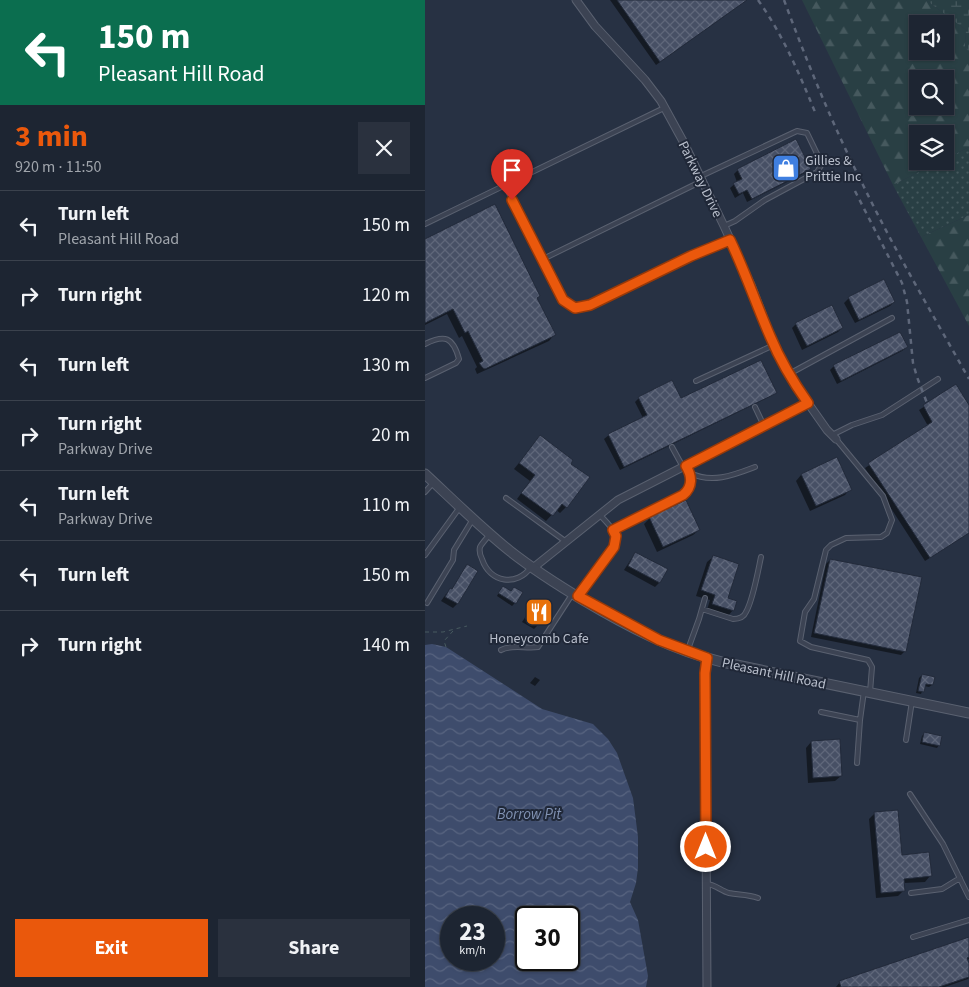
<!DOCTYPE html>
<html lang="en">
<head>
<meta charset="utf-8">
<style>
	:root { --surface:#1d2532; --page:#2a313e; --text:#f1f3f6; --muted:#a0a5ac; --line:#3b424d; --accent:#ea580c }
	body { margin:0; font-family:"Source Sans 3",sans-serif; background:var(--page); color:var(--text); height:100vh; display:flex; flex-direction:column; font-size:19px; white-space:nowrap }
	* { box-sizing:border-box; margin:0 }
	p { font-size:16px; color:var(--muted) }
	.icon { flex:none; width:28px; height:28px; fill:none; stroke:currentColor; stroke-width:2; stroke-linecap:round; stroke-linejoin:round }
	.map { position:relative; flex:1; overflow:hidden }
	.panel { display:flex; flex-direction:column; background:var(--surface); width:425px }
	.panel>* { flex:none }
	.guide { background:#0b6e4f; color:#fff; overflow:hidden }
	.fabs { position:absolute; left:484px; top:15px; display:grid; gap:10px }
	.fabs a { display:grid; place-items:center; width:45px; height:45px; border-radius:0px; background:var(--surface); box-shadow:0 1px 4px #0004,0 0 0 1px var(--line); font-size:25px }
	.speed { position:absolute; left:15px; top:906px; display:flex; gap:10px; font-size:25px; font-weight:700; text-align:center }
	.speed>* { display:grid; place-content:center; width:65px; height:65px; border-radius:50%; background:var(--surface); box-shadow:0 1px 4px #0004,0 0 0 1px var(--line); line-height:1 }
	.speed small { font-size:12px; font-weight:400 }
	.speed .limit { border:2px solid #111; border-radius:8px; background:#fff; color:#111 }
	.pin { position:absolute; display:grid; place-items:center; width:42px; height:42px; color:#fff; margin:-51px -21px; border-radius:50% 50% 50% 0; rotate:-45deg; box-shadow:0 0 5px #0007 }
	.pin .icon { rotate:45deg }
	.me { position:absolute; width:55px; margin:-28px; rotate:0deg; stroke-linejoin:round; filter:drop-shadow(0 0 4px #0008) }
	.turn { display:flex; align-items:center; gap:18px; height:105px; padding:0 15px; font-size:22px }
	.turn .icon { width:65px; height:65px; stroke-width:2.5 }
	.turn b { display:block; font-size:35px; line-height:42px }
	.round { display:grid; place-items:center; flex:none; width:52px; height:52px; border-radius:0px; background:var(--page) }
	.summary { display:flex; align-items:center; justify-content:space-between; height:85px; padding:0 15px }
	h1 { font-size:30px; font-weight:700; line-height:38px; color:var(--accent) }
	.action { display:flex; gap:10px; margin-top:auto; padding:10px 15px }
	.action a { flex:1; height:58px; border-radius:0px; background:var(--accent); color:#fff; font-size:20px; font-weight:700; line-height:58px; text-align:center }
	.action a+a { background:var(--page); color:var(--text) }
	ul { padding:0; list-style:none }
	li { display:flex; align-items:center; gap:15px; height:70px; padding:0 15px; border-top:1px solid var(--line) }
	li div { flex:1 }
	li b { display:block; font-size:19px }
	li em { font-style:normal }
	main { display:flex; flex:1; min-height:0 }
	.map>svg:first-child { display:block }
	.grass { fill:url(#grass-dots) }
	.forest { fill:url(#forest-firs); fill-rule:evenodd }
	.wetland { fill:url(#wetland-marsh) }
	.water { fill:url(#water-waves); fill-rule:evenodd }
	.shadow { fill:#0007 }
	.building { fill:url(#building-cross-hatch); stroke:#222a3a }
	.lines { fill:none; stroke-linecap:round; stroke-linejoin:round }
	.service-casing { stroke:#5a6170; stroke-width:6 }
	.minor-casing { stroke:#5a6170; stroke-width:9 }
	.tertiary-casing { stroke:#5a6170; stroke-width:11 }
	.path { stroke:#485b60; stroke-width:1; stroke-dasharray:4 4; stroke-linecap:butt }
	.service { stroke:#3c4353; stroke-width:4 }
	.minor { stroke:#3c4353; stroke-width:7 }
	.tertiary { stroke:#3c4353; stroke-width:9 }
	.rail { stroke:#5e677a; stroke-width:2.5; stroke-dasharray:5 5; stroke-linecap:butt }
	.route-casing { stroke:#983908; stroke-width:12 }
	.route { stroke:#ea580c; stroke-width:9 }
	.labels { text-anchor:middle; stroke-width:4; stroke-linejoin:round; paint-order:stroke }
	.poi-label { font-size:14px; fill:#b9bfcc; stroke:#202838; text-anchor:start }
	.street-label { font-size:14px; fill:#b9bfcc; stroke:#202838 }
	.water-label { font-size:15px; font-style:italic; fill:#8192b3; stroke:#202838 }
</style>
</head>
<body>
<main>
<section class="panel">
<div class="guide">
<div class="turn"><svg class="icon" aria-label="left" viewBox="0 0 24 24"><path d="M17 20v-9H6M10 6l-5 5 5 5"/></svg><div><b>150 m</b>Pleasant Hill Road</div></div>
</div>
<div class="summary"><div><h1>3 min</h1><p>920 m · 11:50</p></div><a class="round"><svg class="icon" aria-label="close" viewBox="0 0 24 24"><path d="M6 6l12 12M18 6L6 18"/></svg></a></div>
<ul>
<li><svg class="icon" aria-label="left" viewBox="0 0 24 24"><path d="M17 20v-9H6M10 6l-5 5 5 5"/></svg><div><b>Turn left</b><p>Pleasant Hill Road</p></div><em>150 m</em></li>
<li><svg class="icon" aria-label="right" viewBox="0 0 24 24"><path d="M7 20v-9h11M14 6l5 5-5 5"/></svg><div><b>Turn right</b></div><em>120 m</em></li>
<li><svg class="icon" aria-label="left" viewBox="0 0 24 24"><path d="M17 20v-9H6M10 6l-5 5 5 5"/></svg><div><b>Turn left</b></div><em>130 m</em></li>
<li><svg class="icon" aria-label="right" viewBox="0 0 24 24"><path d="M7 20v-9h11M14 6l5 5-5 5"/></svg><div><b>Turn right</b><p>Parkway Drive</p></div><em>20 m</em></li>
<li><svg class="icon" aria-label="left" viewBox="0 0 24 24"><path d="M17 20v-9H6M10 6l-5 5 5 5"/></svg><div><b>Turn left</b><p>Parkway Drive</p></div><em>110 m</em></li>
<li><svg class="icon" aria-label="left" viewBox="0 0 24 24"><path d="M17 20v-9H6M10 6l-5 5 5 5"/></svg><div><b>Turn left</b></div><em>150 m</em></li>
<li><svg class="icon" aria-label="right" viewBox="0 0 24 24"><path d="M7 20v-9h11M14 6l5 5-5 5"/></svg><div><b>Turn right</b></div><em>140 m</em></li>
</ul>
<div class="action"><a>Exit</a><a>Share</a></div>
</section>
<div class="map">
<svg width="544" height="987" viewBox="0 0 544 987">
	<defs>
		<pattern id="grass-dots" width="8" height="8" patternUnits="userSpaceOnUse" patternTransform="scale(1.25)"><rect width="8" height="8" fill="#293f44"/><path d="M2 2h.1M6 6h.1" fill="none" stroke="#46595e" stroke-width="1.8" stroke-linecap="round"/></pattern>
		<pattern id="forest-firs" width="22" height="20" patternUnits="userSpaceOnUse" patternTransform="scale(1.25)"><rect width="22" height="20" fill="#293f44"/><path d="M5 1l3.5 6h-7zM16 11l3.5 6h-7z" fill="#46595e"/></pattern>
		<pattern id="wetland-marsh" width="20" height="14" patternUnits="userSpaceOnUse" patternTransform="scale(1.25)"><rect width="20" height="14" fill="#293f44"/><path d="M1 5h8M5 5V1M11 12h8M15 12V8" fill="none" stroke="#46595e"/></pattern>
		<pattern id="water-waves" width="16" height="10" patternUnits="userSpaceOnUse" patternTransform="scale(1.25)"><rect width="16" height="10" fill="#3e4c6c"/><path d="M0 5q4-4 8 0t8 0" fill="none" stroke="#586480"/></pattern>
		<pattern id="building-cross-hatch" width="8" height="8" patternUnits="userSpaceOnUse" patternTransform="scale(1.25)"><rect width="8" height="8" fill="#475065"/><path d="M0 0l8 8M0 8l8-8" fill="none" stroke="#5f677a"/></pattern>
	</defs>
	<rect width="100%" height="100%" fill="#273143"/>
	<path class="grass" d="M544,147V215L496,237L468,185L515,161H520V159Z"/>
	<path class="forest" d="M377,0H501L541,30L540,48L544,51V147L520,159V134H492V161H515L468,185ZM492,24H520V51H492ZM492,79H520V106H492Z
		M544,215V326L496,237Z"/>
	<path class="wetland" d="M501,0H544V51L540,48L541,30Z"/>
	<path class="water" d="M7,644L21,647L117,709L168,724L183,739L192,753L208,798L213,837V868L211,883L205,902L213,920L223,976L221,987H0V645ZM26,918H69V960H26ZM101,918H144V960H101Z"/>
	<path class="shadow" d="M185,0H322L231,65Z
		M385,169L380,173L322,202L318,193L310,198L305,188L312,182L309,174L313,170Z
		M0,241L129,335L124,341L52,374L50,369L52,367L37,336L34,338L22,314L0,325Z
		M458,281L469,302L465,306L430,323L419,303L424,298Z
		M371,324L417,328L413,332L377,350L367,328Z
		M482,347L477,351L412,384L405,370L409,366Z
		M531,386L544,407V533L500,561L440,468L503,426L494,410Z
		M350,392L346,396L195,470L179,439L184,435L218,418L210,402L214,398L255,400Z
		M115,437L144,464L163,478L141,507L135,513L131,510L121,521L92,499L105,481L89,469Z
		M411,459L425,489L420,495L385,511L371,481L376,475Z
		M225,518L274,530L268,535L232,552L219,524Z
		M210,553L234,583L230,587L199,570Z
		M288,557L301,599L308,610L303,616L282,610L285,600L271,596L282,562Z
		M405,560L480,651L476,655L386,637L401,564Z
		M42,566L51,571L32,604L28,608L16,601L21,594L25,590H26Z
		M75,590L90,603L87,606L72,596Z
		M111,601L113,625L109,629L97,622Z
		M497,675L507,685L504,687L499,686L496,694L491,693L494,678Z
		M110,677L115,680L110,686L105,683Z
		M499,734L514,745L512,748L495,744L497,736Z
		M386,742L416,776L410,781L383,783L381,748Z
		M450,813L476,856L505,876L500,882L479,883V890L473,896L451,898L444,819Z
		M544,938V959L542,960L544,967V978L543,979L520,987H411L415,982Z"/>
	<path class="building" d="M192,0H322L235,62Z
		M371,139L386,169L327,199L322,190L314,194L308,183L317,179L312,169Z
		M70,204L115,296L112,298L131,335L60,369L58,368L54,363L58,361L43,331L40,333L28,309L0,323V239Z
		M459,279L470,302L434,320L423,297Z
		M407,305L418,328L382,346L370,323Z
		M475,332L483,347L416,381L408,365Z
		M336,360L352,393L199,467L183,434L222,415L213,397L247,380L256,398Z
		M531,384L544,405V533L505,558L443,463L507,422L498,405Z
		M115,435L148,460L146,464L165,477L142,508L137,504L128,516L96,493L110,475L94,463Z
		M412,457L427,490L391,506L376,474Z
		M261,500L275,530L238,547L224,517Z
		M210,552L243,569L235,583L203,566Z
		M288,555L314,564L303,598L312,601L309,611L287,604L290,595L276,590Z
		M405,559L497,577L481,652L389,633Z
		M42,564L53,571L33,604L20,597L25,588L27,589Z
		M78,586L86,591L89,587L98,592L91,604L73,593Z
		M110,600L125,608L114,626L100,618Z
		M497,674L510,677L508,685L501,684L499,692L493,691Z
		M499,732L517,736L515,746L497,742Z
		M415,739L417,776L388,778L386,741Z
		M473,810L477,855L504,852L507,876L479,879L480,891L456,893L449,812Z
		M544,937V957L542,958L544,963V977L514,987H416L414,981Z"/>
	<g class="lines">
		<g class="service-casing">
			<path id="service" d="M274,177L372,131L382,133L397,164L392,172L340,200L310,221L299,226
				M80,185L137,301L150,308L165,305L266,256L305,240
				M0,224L239,108
				M116,260L277,181
				M0,344C20,334 28,337 34,359L31,363L0,378
				M364,374L467,318
				M271,381L349,345
				M330,407L339,426
				M407,435L427,425L457,415L513,379
				M411,439L458,496L467,520L462,533L456,537L421,538L406,545L401,550L389,599L380,612L375,641L386,647L443,660L447,667L445,692
				M247,447L258,467
				M265,473C287,484 309,475 330,467
				M0,492L9,482
				M81,498L140,541
				M188,530L260,493C268,485 266,475 261,466
				M65,534C62,538 57,543 55,547C54,551 55,555 57,559C65,583 92,587 106,567
				M0,555L35,507
				M153,596L189,547C194,532 184,525 174,514
				M2,603L28,560L29,550L48,519
				M277,609L308,619C314,619 319,617 321,612C328,600 333,571 336,557
				M76,650C87,644 101,649 113,647L148,593
				M262,652L274,619L280,598
				M396,712L435,720
				M481,740L487,701
				M432,763L435,720L439,691
				M485,794L518,844L544,897
				M281,884C290,884 296,891 304,893C314,895 323,894 333,898
				M486,893L517,889L535,878
				M488,937L544,920"/>
		</g>
		<g class="minor-casing">
			<path id="minor" d="M383,403L402,430L411,439
				M108,568L193,500L383,403L370,385L349,345L326,285L299,226L259,143L236,101L220,80L170,26L151,0
				M282,987L280,673L282,659"/>
		</g>
		<g class="tertiary-casing">
			<path id="tertiary" d="M0,474C28,500 55,527 85,551C108,569 133,585 158,600C202,626 247,650 297,662L544,713"/>
		</g>
		<path class="path" d="M0,632H18L42,626
			M21,647L19,641L28,631"/>
		<use href="#service" class="service"/>
		<use href="#minor" class="minor"/>
		<use href="#tertiary" class="tertiary"/>
		<path class="rail" d="M333,0C358,35 374,73 390,112
			M359,0C382,62 408,126 438,185C470,251 508,315 544,379
			M430,191L477,283L482,302L488,363L492,377L502,403"/>
	</g>
	<g class="lines">
		<g class="route-casing">
			<path id="route" d="M87,200L138,300L150,308L165,305L266,256L305,240C320,271 331,304 345,336C355,360 368,382 383,403L261,466C267,476 268,487 258,495L188,530L191,536L189,547L153,596L234,640L282,658L280,673L281,847"/>
		</g>
		<use href="#route" class="route"/>
	</g>
	<defs>
		<g id="shop-square" transform="scale(1.4375)"><rect x="-9" y="-9" width="18" height="18" rx="4" fill="#3f7fe0" stroke="#202838"/><path d="M-5-2.5h2.3a2.7 3.5 0 0 1 5.4 0H5L5.5 6h-11ZM-1.5-2.5h3a1.5 2.3 0 0 0-3 0Z" fill="#fff"/></g>
		<g id="restaurant-square" transform="scale(1.4375)"><rect x="-9" y="-9" width="18" height="18" rx="4" fill="#e8710a" stroke="#202838"/><path d="M-5-6h1v4h1v-4h1v4h1v-4h1v5L-1.5 .5V6h-2V.5L-5-1ZM5-6V6H3V1.5H1.5Q1.5-4 5-6Z" fill="#fff"/></g>
	</defs>
	<g fill-rule="evenodd">
		<use href="#shop-square" x="361" y="168"/>
		<use href="#restaurant-square" x="114" y="612"/>
	</g>
	<g class="labels">
		<g class="poi-label">
			<text x="380" y="165">Gillies &amp;<tspan x="380" dy="16">Prittie Inc</tspan></text>
			<text x="114" y="643" text-anchor="middle">Honeycomb Cafe</text>
		</g>
		<g class="street-label">
			<text transform="translate(276 179) rotate(64)" y="5">Parkway Drive</text>
			<text transform="translate(349 673) rotate(12)" y="5">Pleasant Hill Road</text>
		</g>
		<g class="water-label">
			<text x="104" y="819">Borrow Pit</text>
		</g>
	</g>
</svg>
<div class="fabs">
<a><svg class="icon" aria-label="sound" viewBox="0 0 24 24"><path d="M4 9h4l5-4v14l-5-4H4zM17 9q2 3 0 6"/></svg></a>
<a><svg class="icon" aria-label="search" viewBox="0 0 24 24"><circle cx="10" cy="10" r="6"/><path d="M15 15l6 6"/></svg></a>
<a><svg class="icon" aria-label="layers" viewBox="0 0 24 24"><path d="M12 4l9 5-9 5-9-5zM3 14l9 5 9-5"/></svg></a>
</div>
<div class="speed"><div>23<small>km/h</small></div><div class="limit">30</div></div>
<div class="pin" style="left:87px;top:200px;background:#d93025"><svg class="icon" aria-label="arrive" viewBox="0 0 24 24"><path d="M6 21V4h12l-3 4 3 4H6"/></svg></div>
<svg class="me" style="left:281px;top:847px" viewBox="-20 -20 40 40"><circle r="17" fill="#ea580c" stroke="#fff" stroke-width="3"/><path d="M0-11L8 9 0 5-8 9z" fill="#fff"/></svg>
</div>
</main>
</body>
</html>
